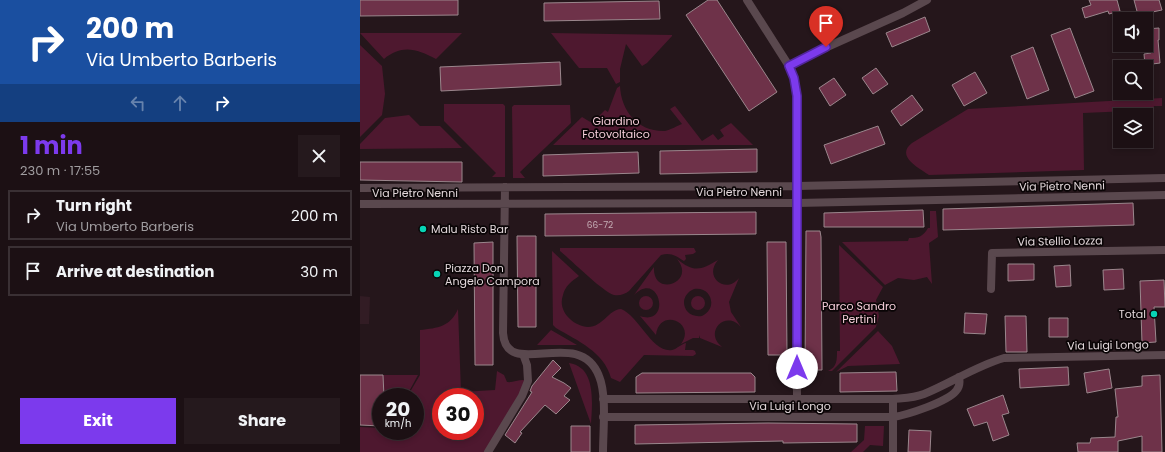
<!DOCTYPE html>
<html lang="en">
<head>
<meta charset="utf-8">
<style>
	:root { --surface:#1c1014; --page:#25191d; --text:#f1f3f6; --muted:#a09da0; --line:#3a3034; --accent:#7c3aed }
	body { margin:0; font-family:Poppins,sans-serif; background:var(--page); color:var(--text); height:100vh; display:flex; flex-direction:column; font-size:15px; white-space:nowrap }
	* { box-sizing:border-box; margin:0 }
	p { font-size:13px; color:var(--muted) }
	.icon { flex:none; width:22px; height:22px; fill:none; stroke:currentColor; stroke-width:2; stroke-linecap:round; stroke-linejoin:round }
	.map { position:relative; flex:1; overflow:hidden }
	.panel { display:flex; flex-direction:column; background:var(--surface); width:360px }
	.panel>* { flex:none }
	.banner { background:#1a4fa0; color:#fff; overflow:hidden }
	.controls { position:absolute; left:753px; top:12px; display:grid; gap:8px }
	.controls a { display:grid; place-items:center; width:40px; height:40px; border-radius:0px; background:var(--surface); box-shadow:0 2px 6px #0003,0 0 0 1px var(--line); font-size:20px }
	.speed { position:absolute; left:12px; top:388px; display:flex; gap:8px; font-size:20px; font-weight:700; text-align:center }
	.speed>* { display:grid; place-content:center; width:52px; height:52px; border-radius:50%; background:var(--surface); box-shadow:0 2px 6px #0003,0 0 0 1px var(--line); line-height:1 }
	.speed small { font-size:10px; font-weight:400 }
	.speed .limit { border:6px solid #d22; background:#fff; color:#111 }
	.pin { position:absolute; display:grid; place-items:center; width:34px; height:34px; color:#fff; margin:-41px -17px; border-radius:50% 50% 50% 0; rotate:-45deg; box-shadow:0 0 4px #0007 }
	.pin .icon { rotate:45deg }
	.me { position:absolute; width:44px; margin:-22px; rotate:0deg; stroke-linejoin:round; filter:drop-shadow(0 0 3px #0008) }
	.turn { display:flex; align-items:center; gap:14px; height:84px; padding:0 20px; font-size:18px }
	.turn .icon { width:52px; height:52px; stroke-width:2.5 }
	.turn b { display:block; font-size:28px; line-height:34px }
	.lanes { display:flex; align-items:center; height:38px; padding:0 20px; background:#0003; justify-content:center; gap:20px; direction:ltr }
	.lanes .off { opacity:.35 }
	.round { display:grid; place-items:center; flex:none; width:42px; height:42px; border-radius:0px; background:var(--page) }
	.summary { display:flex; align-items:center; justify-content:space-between; height:68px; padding:0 20px }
	h1 { font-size:24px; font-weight:700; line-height:30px; color:var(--accent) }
	.primary-button { display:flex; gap:8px; margin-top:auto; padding:8px 20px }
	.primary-button a { flex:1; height:46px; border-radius:0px; background:var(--accent); color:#fff; font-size:16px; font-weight:700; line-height:46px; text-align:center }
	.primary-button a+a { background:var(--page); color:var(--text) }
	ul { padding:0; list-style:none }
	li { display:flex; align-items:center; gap:12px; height:50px; margin:0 8px 6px; padding:0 12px; border:2px solid var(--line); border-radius:0px }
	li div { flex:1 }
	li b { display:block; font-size:15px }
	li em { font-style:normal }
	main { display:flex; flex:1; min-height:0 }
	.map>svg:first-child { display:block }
	.built { fill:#321c24 }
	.green { fill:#4e182f; fill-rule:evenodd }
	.building { fill:#6e3249; stroke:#9b878d }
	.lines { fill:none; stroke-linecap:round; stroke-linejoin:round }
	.minor { stroke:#5a484e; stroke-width:8 }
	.route-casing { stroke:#51269a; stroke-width:10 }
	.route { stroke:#7c3aed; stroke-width:7 }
	.poi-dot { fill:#07d5b6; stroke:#0a0506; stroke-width:1.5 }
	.labels { text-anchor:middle; stroke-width:3.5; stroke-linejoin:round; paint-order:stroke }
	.number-label { font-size:9px; fill:#c5aeb6 }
	.park-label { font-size:11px; fill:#f4ccd8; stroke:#0a0506 }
	.street-label { font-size:11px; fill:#e2d7da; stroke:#0a0506 }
	.poi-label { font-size:11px; fill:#e2d7da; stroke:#0a0506; text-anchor:start }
</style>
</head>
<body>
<main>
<section class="panel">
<div class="banner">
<div class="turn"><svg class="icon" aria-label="right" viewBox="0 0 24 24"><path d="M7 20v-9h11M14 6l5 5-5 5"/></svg><div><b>200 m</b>Via Umberto Barberis</div></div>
<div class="lanes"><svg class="icon off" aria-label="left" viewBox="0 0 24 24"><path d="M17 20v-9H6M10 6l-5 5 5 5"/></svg><svg class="icon off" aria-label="ahead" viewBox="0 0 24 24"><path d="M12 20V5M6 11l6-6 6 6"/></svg><svg class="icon" aria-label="right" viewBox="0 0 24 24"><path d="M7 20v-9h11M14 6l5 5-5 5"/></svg></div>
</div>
<div class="summary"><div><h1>1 min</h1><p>230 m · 17:55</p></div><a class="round"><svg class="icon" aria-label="close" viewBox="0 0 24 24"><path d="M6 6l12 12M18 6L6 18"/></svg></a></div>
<ul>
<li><svg class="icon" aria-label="right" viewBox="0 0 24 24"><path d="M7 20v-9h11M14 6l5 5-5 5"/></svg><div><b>Turn right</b><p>Via Umberto Barberis</p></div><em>200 m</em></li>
<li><svg class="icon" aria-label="arrive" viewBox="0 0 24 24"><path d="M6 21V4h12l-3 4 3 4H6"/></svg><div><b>Arrive at destination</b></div><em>30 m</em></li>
</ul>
<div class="primary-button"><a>Exit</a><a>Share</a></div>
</section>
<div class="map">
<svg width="805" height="452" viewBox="0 0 805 452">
	<rect width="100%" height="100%" fill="#25161b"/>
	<path class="built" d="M0,296L10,297L9,324H0Z"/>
	<path class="green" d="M0,33H102L76,59C57,49 42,44 24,59Z
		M191,33L312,35V36L287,63L282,66L266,44L260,69V82L256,84L247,68H219Z
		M0,45L22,66L25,94L22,115L0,137Z
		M260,86C261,111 278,132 305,131C310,130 317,126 322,124L310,109L315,106L342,141L353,134L358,140L364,136L360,130L371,123L393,145H193L222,117L232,123L245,110L248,112L257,88Z
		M802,98V106H794L793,110L723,113L724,170L569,175C559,168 535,156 552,143L608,109Z
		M84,104H143L145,106V177H132L136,173L84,121Z
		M154,105H210L211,123L160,172L165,178H153L152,107Z
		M49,115L60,126H80L102,148L0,149V144L25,118Z
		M570,211H576L578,237L569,243L572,284L567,277L554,280L538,278L525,285L482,242L548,241L549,238C558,238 563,237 568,228H570Z
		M479,245L523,287L516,300L519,316L516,327L472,371H468C477,367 477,360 477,351H480Z
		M200,248H334L336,252L333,254L325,255L326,259L324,261C316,256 311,252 301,255L269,291C265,294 260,296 254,295C243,292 211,260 200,251Z
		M192,251L219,276C212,281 205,286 203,295C197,311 213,326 228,327C243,327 248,310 261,309C279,316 292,353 312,350C317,349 321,344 326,343L325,350H333L335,351L336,354L333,356L284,355L260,382L251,378C244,352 218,341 196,328L193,325Z
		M317,259C334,273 341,270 358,260C343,277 366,295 379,278L369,302L371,312L381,327C366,309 343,332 362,347L340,338L339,335V338H333L321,344C337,322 299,307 296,335L280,316C312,327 300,269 274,295L294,267C292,298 337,283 317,259ZM334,289C352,286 358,309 342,316C323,319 317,296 334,289Z
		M279 303a7 7 0 1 1 14 0a7 7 0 1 1-14 0Z
		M331 303a7 7 0 1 1 14 0a7 7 0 1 1-14 0Z
		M98,309L101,392L135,390L137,371L144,375L147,382C154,383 161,378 168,381L126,452H0V427L21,428V431H55V397H47L60,375V330C78,328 90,327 98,309ZM81,397H115V431H81Z
		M191,330L217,345H177Z
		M518,331L532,346L540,364L488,366L476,372Z
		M209,363C237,367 232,405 231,424Z
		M23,375H58L46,397H24Z
		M505,426H524L523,446L510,445L503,452H491L504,440Z"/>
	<path class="building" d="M0,0H98V15L0,16Z
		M348,0H357L417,92L389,111L326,15Z
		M729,0H757L760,11L749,14L748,11L725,18L722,8L731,5Z
		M774,0H799L802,10L778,15Z
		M299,1L300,19L184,21V3Z
		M565,17L570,31L532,47L526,33Z
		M710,28L734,91L715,98L691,35Z
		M799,28V40H798L800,63L785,65L784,54L791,53L789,39H786V29Z
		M673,47L689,90L667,99L651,56Z
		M200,62L201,85L81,91L80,67Z
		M516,68L528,84L513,94L502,78Z
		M615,72L627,93L604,106L592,85Z
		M474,78L486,95L470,106L459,88Z
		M552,95L563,110L541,126L531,111Z
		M518,126L525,144L471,164L464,145Z
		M397,149V172L300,174V151Z
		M278,152L279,173L183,176V155Z
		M0,162H102V182L0,180Z
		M773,203L774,225L583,230V209Z
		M563,210L564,227H464V213Z
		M396,212V234L185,236V214Z
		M446,231H460L461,237L462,370H445Z
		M157,236H176V327H158Z
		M133,242V365H115L114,243Z
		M407,242H426L427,355H408Z
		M648,264H674V280L648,281Z
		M710,265L711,286L696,287L694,266Z
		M763,269L764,289L744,290L743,270Z
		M804,280L805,307H794L796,342L782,343L780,281Z
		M605,313L627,314L625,334L604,333Z
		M645,316H666L667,352H646Z
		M689,318H708V337H689Z
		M193,360L201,368L192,377L204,383L211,388L204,396L210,400L196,414L185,405L160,432L162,433L155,443L145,435L172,392L170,391L172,386Z
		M708,367L709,385L660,388L659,369Z
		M749,369L752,388L727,393L724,373Z
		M536,372L537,391L480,392V373Z
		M282,373H391L395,377V392L276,393V377Z
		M0,375H23L24,397H21V426L0,425Z
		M800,375L802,452H782V436L758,441V452H718L717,443H730L731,438L755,437L756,417H758L755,389L782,386V376Z
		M643,395L649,413L642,415L649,435L633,441L627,422L614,426L607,409Z
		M408,423L497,424V442L423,443V441L275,444V425Z
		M211,426H230V452H211Z
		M549,430L571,431L570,452H548Z"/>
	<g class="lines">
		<path class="minor" d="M387,0L429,66L434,78L436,88L437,399
			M429,66L456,52L543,13L567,0
			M145,187L143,333C146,382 219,324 239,376C247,395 243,431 243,452
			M0,188L437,186L805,178
			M0,204L437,203L805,195
			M631,289L632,253L805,250
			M243,399H533C543,398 554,398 564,394C591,383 616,366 644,358L805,355
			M243,417H533C547,415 587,402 596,391C600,387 600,382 599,377
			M128,452L162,396L168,381L167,365L163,354
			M533,452V399"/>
	</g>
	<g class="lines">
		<g class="route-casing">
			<path id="route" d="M437,368V96L434,78L429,66L466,47"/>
		</g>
		<use href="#route" class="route"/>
	</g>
	<g class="poi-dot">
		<circle cx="63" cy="229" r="4"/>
		<circle cx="77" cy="274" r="4"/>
		<circle cx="794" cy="314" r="4"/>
	</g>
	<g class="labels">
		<g class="number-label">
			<text x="240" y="228">66-72</text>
		</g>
		<g class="park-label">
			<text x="256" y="125">Giardino<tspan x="256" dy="13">Fotovoltaico</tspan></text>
			<text x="499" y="310">Parco Sandro<tspan x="499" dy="13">Pertini</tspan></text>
		</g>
		<g class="street-label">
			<text transform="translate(702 186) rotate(-1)" y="4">Via Pietro Nenni</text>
			<text x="379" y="196">Via Pietro Nenni</text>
			<text x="55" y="197">Via Pietro Nenni</text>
			<text transform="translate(700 241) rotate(-1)" y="4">Via Stellio Lozza</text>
			<text transform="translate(748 345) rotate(-1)" y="4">Via Luigi Longo</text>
			<text x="430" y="410">Via Luigi Longo</text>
		</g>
		<g class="poi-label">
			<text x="71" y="233">Malu Risto Bar</text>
			<text x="85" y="272">Piazza Don<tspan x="85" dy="13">Angelo Campora</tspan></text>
			<text x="786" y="318" text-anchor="end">Total</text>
		</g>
	</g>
</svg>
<div class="controls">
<a><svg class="icon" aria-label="sound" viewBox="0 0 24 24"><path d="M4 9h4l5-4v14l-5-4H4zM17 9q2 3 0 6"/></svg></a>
<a><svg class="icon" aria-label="search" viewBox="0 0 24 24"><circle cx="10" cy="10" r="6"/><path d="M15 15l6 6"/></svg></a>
<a><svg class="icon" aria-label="layers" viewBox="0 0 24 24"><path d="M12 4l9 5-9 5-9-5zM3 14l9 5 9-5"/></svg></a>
</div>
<div class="speed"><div>20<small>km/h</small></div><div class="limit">30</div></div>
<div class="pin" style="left:466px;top:47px;background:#d93025"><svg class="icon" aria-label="arrive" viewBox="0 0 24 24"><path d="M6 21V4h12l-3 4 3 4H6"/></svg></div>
<svg class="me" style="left:437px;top:368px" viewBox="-20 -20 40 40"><circle r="19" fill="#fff"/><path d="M0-13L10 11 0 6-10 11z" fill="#7c3aed"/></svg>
</div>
</main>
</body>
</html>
